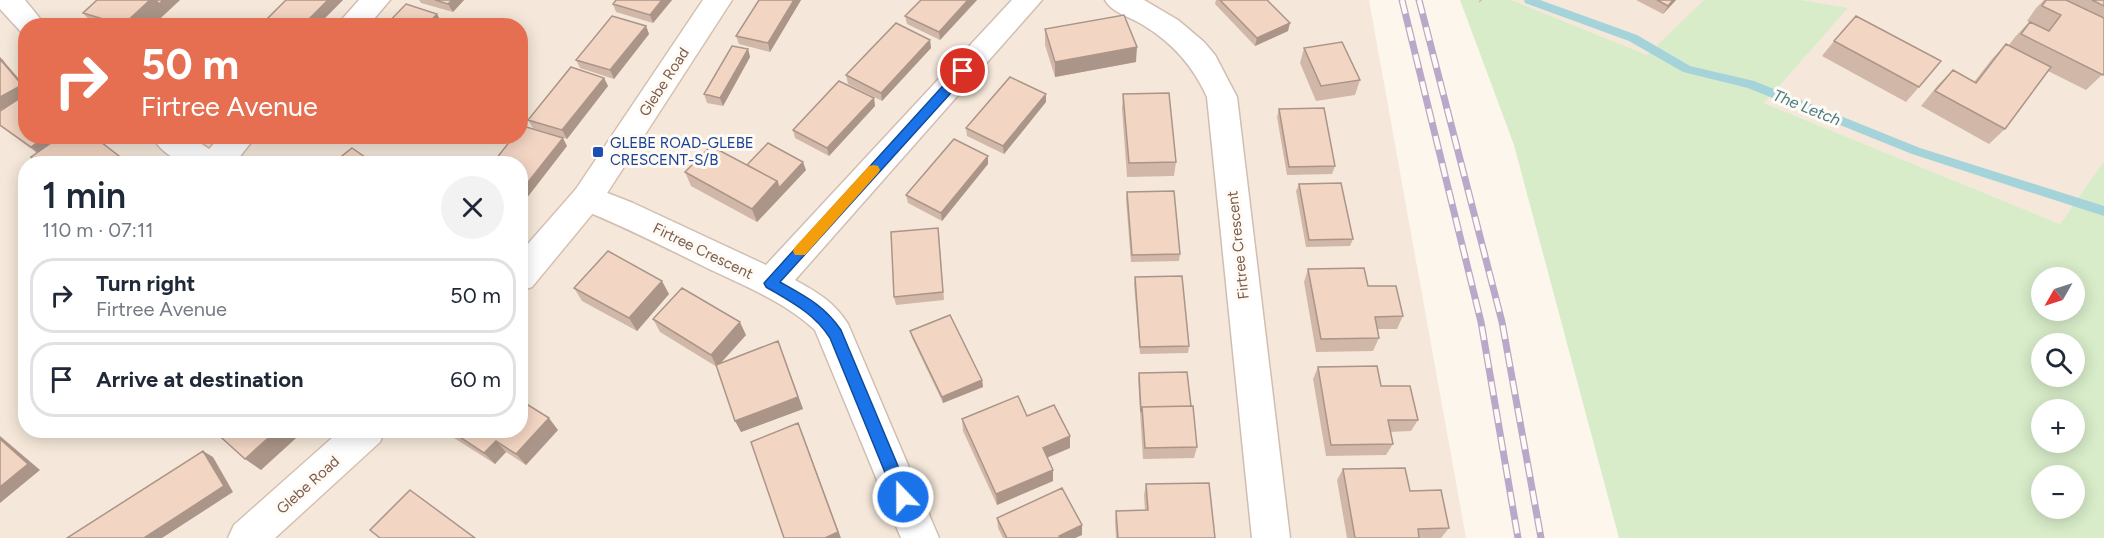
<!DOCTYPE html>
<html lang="en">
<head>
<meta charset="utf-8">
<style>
	:root { --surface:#fff; --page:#f2f2f3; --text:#1f2937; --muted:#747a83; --line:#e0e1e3 }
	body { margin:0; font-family:Figtree,sans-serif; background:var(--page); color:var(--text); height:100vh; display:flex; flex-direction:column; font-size:22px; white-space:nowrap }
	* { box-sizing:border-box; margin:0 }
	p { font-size:20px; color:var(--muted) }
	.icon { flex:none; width:33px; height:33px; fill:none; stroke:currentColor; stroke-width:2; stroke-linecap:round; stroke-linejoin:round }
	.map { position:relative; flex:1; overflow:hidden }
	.drawer { position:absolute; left:18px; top:156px; width:510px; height:282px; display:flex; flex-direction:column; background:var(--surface); border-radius:24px; box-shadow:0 3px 15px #0003 }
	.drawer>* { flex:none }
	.guide { position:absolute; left:18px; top:18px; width:510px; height:126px; border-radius:24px; box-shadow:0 3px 15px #0003; background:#e76f51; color:#fff; overflow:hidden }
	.needle { width:39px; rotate:231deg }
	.buttons { position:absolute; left:2031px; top:267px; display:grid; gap:12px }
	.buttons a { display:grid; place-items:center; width:54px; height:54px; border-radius:50%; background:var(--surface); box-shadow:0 3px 15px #0003; font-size:30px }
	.pin { position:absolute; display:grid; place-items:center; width:51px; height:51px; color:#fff; margin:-26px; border:3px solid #fff; border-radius:50%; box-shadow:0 2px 6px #0007 }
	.me { position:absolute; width:66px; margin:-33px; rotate:338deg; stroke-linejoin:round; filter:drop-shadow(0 0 4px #0008) }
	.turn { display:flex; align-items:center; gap:21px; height:126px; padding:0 24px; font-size:27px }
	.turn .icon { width:78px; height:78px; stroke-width:2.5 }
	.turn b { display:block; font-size:42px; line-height:51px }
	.round { display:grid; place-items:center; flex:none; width:63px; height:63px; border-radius:32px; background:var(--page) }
	.summary { display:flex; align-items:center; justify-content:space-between; height:102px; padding:0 24px }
	h1 { font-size:36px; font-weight:600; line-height:45px }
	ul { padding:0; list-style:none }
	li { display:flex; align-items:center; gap:18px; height:75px; margin:0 12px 9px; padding:0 12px; border:3px solid var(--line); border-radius:24px }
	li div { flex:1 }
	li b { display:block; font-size:22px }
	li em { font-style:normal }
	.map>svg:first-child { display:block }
	.residential { fill:#f5e8da; fill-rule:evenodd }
	.green { fill:#d8ecc9; fill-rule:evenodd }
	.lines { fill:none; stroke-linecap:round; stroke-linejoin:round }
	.stream { fill:#a5d3da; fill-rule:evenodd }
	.street-casing { stroke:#d1beb0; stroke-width:3 }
	.secondary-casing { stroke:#d6c0b0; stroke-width:3 }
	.path { stroke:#d9b8a5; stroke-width:4; stroke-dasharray:1.5 4.5; stroke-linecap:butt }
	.street { fill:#fff; fill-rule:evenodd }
	.secondary { fill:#fff; fill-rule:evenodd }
	.rail-casing { stroke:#b9a8c9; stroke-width:7 }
	.rail { stroke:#fffaf3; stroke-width:4.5; stroke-dasharray:14; stroke-linecap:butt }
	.wall { fill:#d1b7a8 }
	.shaded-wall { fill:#aa9588 }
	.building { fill:#f3d5c3; stroke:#aa9588; stroke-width:1.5 }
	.route { fill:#1a73e8; stroke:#114b97; stroke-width:1.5 }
	.slow { fill:#f59e0b }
	.transit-dot { fill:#1a4fb4; stroke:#fffaf3; stroke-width:2 }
	.labels { text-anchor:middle; stroke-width:6; stroke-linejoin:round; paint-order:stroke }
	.street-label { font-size:15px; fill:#7a5c4d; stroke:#fffaf3 }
	.transit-label { font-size:15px; fill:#164399; stroke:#fffaf3; text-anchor:start }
	.water-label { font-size:16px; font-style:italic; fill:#437c86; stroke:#fffaf3 }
</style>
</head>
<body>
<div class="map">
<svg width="2104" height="538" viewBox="0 0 2104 538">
	<rect width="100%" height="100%" fill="#fdf6ec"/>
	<path class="residential" d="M0,0H1369L1466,538H0ZM26,26H520V136H26ZM26,164H520V430H26Z
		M1512,0H2104V161L2060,224Z"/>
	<path class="green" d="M1460,0H1512L1647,55L1704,0H1800L1848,8L1764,103L2060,224L2104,161V538H1619L1514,145ZM2042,278H2074V310H2042ZM2042,344H2074V376H2042ZM2042,410H2074V442H2042ZM2042,476H2074V508H2042Z"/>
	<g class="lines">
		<path class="stream" d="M1524,0H1540L1637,35L1690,66L1754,81L1920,148L2104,206V216L1912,154L1748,88L1683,72L1629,41L1525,3Z"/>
		<g class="street-casing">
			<path id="street" d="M0,0H25L46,26H26V34L22,33L0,9Z
				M359,0H390L368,26H336Z
				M1012,0H1042L795,280C817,292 834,302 848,324L939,538H901L815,330C785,302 745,286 709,269C665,247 621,225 576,207L571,198L576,189L587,185L633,203L766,265Z
				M1105,0H1144L1178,20L1204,42L1215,55L1237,97L1290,538H1252L1207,97C1193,66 1173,43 1143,25C1131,17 1112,13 1105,0Z
				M152,136H190L209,149L221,136H256L234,164C202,164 170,169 152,136Z"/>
		</g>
		<g class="secondary-casing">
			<path id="secondary" d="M703,0H732L598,207L532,287L520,291V253L576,189Z
				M341,430H385L380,442L275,538H228L234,525Z"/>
		</g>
		<path class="path" d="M1480,0L1483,3"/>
		<use href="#street" class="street"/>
		<use href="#secondary" class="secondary"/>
		<g class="rail-casing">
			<path id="rail" d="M1402,0L1481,322L1518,538
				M1419,0L1502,322L1541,538"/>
		</g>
		<use href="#rail" class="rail"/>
	</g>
	<path class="wall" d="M97,0H180L152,26H95L83,13Z
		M343,0L317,26H267L264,22Z
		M419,0H464L453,12L421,3Z
		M672,0L653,23L616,12L613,4Z
		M759,0H801L770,52L739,44L736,36Z
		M921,0H977L940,40L907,24L905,16Z
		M1216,0H1267L1288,31L1255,46L1215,4Z
		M1636,0H1676L1663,14Z
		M2044,0H2104V73L2086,90L2048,71L2005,129L1989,144L1921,106L1938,85L1953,70L1974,82L1992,59L2006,44L2009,45L2015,37L2029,22L2027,21L2036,8Z
		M646,26L649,34L614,79L580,68L576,60Z
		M1045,29L1136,62L1055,77L1045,45Z
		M930,40L931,48L882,101L848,84L846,75Z
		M1834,41L1919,87L1906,102L1822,56Z
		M1304,48L1360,80L1355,95L1316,101L1300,63Z
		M748,49L750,57L723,106L707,103L704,94Z
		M0,57L4,61L26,136L125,161L130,164H39L31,157L37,153L0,126V111L11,104L0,110Z
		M604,78L608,86L567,139L533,128L528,120Z
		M1123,94L1176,162L1174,176L1127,177L1122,109Z
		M874,98L875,106L829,156L795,138L793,130Z
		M1046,102L1004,154L967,136L966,128Z
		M1279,109L1335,166L1332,174L1287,175L1277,117Z
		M567,146L526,199L520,197V164Z
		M988,156V164L942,221L908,203L906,195Z
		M747,165L806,170L757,222L691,186L685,172Z
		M1299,184L1353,239L1350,246L1306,247L1296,191Z
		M1127,192L1180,254L1179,261L1131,262L1126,199Z
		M939,235L944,300L896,305L894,297Z
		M1308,269L1368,286L1403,316L1397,329H1377L1379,338L1373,351L1316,352L1304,282Z
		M1135,277L1189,346L1188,353L1140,354L1134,284Z
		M574,288L669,294L637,331L582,301Z
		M653,319L746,335L721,363L783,354L803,409L741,432L717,367L660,332Z
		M910,331L982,380L983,387L943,403L912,338Z
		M1318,367L1381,386L1418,420L1411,431L1390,432L1393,444L1386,455L1326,456L1313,379Z
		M1139,373L1191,406L1197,447L1194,458L1143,459L1138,379Z
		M1027,416L1070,448L1047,458L1053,481L997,505L963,431L962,419Z
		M447,430H558L526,465L506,452L495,464L454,438Z
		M1343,469L1410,491L1449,528L1441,538H1347L1337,480Z
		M1146,484L1215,538H1116L1115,521L1116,511L1145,510L1144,495Z
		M997,518L1082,535L1075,538H1003L998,528Z"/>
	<path class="shaded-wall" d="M150,0H180L152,26L123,25Z
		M328,0H343L317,26H302Z
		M452,0H464L453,12L448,4Z
		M662,0H672L653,23L650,15Z
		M794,0H801L770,52L768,43Z
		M968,0H977L940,40L939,32Z
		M1673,0H1676L1663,14L1668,6Z
		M437,14L442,23L439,26H426Z
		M1290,23L1288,31L1255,46L1257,38Z
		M646,26L649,34L614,79L610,70Z
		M930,40L931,48L882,101L881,93Z
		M1137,47L1136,62L1055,77V62Z
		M748,49L750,57L723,106L720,98Z
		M0,57L26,87V96L0,110Z
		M604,78L608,86L567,139L562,130Z
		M1046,94V102L1004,154L1003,146Z
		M874,98L875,106L829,156L827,148Z
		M46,136H66L40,155L31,147Z
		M563,138L567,146L526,199L521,191Z
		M119,156L127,164H109Z
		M988,156V164L942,221L941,213Z
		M803,162L806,170L757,222L752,209L777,181Z
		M662,281L669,294L637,331L629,318Z
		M740,322L746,335L717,367L711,355Z
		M783,354L803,409L741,432L735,421Z
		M982,380L983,387L943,403L942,397Z
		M549,418L558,430L526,465L516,454Z
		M798,423L803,435L841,538H825Z
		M277,430H305L261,470L245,459Z
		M0,436L40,470L0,503Z
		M1070,436V448L1043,459V448Z
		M496,441L506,452L495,464L484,453Z
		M203,451L213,457L233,492L162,538H144Z
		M1053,470V481L997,505L996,494Z
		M1082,525V535L1075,538H1059V536Z"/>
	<path class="building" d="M97,0H150L123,25L83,13Z
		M156,0H163L159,4Z
		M286,0H328L302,26H276L264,22Z
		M435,0H452L448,4Z
		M616,0H662L650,15L613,4Z
		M759,0H794L768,43L736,36Z
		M921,0H968L939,32L905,16Z
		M1220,0H1267L1290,23L1257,38Z
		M1657,0H1673L1668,6Z
		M2046,0H2066L2104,18V73L2103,75L2021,34L2030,22L2049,31L2061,15L2042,6Z
		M2092,0H2104V6Z
		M406,4L437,14L426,26H385Z
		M1124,15L1137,47L1055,62L1045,29Z
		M612,16L646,26L610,70L576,60Z
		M1856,16L1941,61L1919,87L1834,41Z
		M896,23L930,40L881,93L846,75Z
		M1342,42L1360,80L1321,86L1304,48Z
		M2006,44L2051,67L2005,129L1935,91L1953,70L1976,83Z
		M732,46L748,49L720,98L704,94Z
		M0,59L22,85L0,97Z
		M571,67L604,78L562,130L528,120Z
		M1010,77L1046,94L1003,146L966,128Z
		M839,81L874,98L827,148L793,130Z
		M1169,93L1176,162L1129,163L1123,94Z
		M26,94V136H46L31,147L0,125V111Z
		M1324,108L1335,166L1289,167L1279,109Z
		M523,126L563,138L521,191H520V164H492L514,136H520V129Z
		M61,136H93L119,156L109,164H39L31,157Z
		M954,139L988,156L941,213L906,195Z
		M768,143L803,162L779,188L777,181L747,165Z
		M711,146L777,181L752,209L685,172Z
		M352,148L375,164H332Z
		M126,160L130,164H121Z
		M1341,183L1353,239L1309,240L1299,184Z
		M1174,191L1180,254L1132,255L1127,192Z
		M938,228L943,292L894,297L891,232Z
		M608,251L662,281L629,318L574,288Z
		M1364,268L1368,286H1396L1403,316L1375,317L1379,338L1321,339L1308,269Z
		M1182,276L1189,346L1140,347L1135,277Z
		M682,288L740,322L711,355L653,319Z
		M950,315L982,380L942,397L910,331Z
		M778,341L798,397L735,421L716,365Z
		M1377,366L1381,386H1410L1418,420H1388L1393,444L1331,445L1318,367Z
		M1187,372L1191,406L1142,407L1141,412L1139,373Z
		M1018,396L1027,416L1054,405L1070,436L1043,448L1053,470L996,494L962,419Z
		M520,400L549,418L516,454L496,441L484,453L449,430H520Z
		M1193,406L1197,447L1145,448L1142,407Z
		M798,423L838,532L825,538H784L751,442Z
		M213,430H277L245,459Z
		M0,439L28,464L0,487Z
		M203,451L224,486L144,538H67Z
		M1405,468L1410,491L1441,490L1449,528L1418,529L1419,538H1355L1343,469Z
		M1209,483L1215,538H1118L1116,511L1148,510L1146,484Z
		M1062,488L1082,525L1059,536L1060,538H1007L997,518Z
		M410,490L475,538H380L370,530Z"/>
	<path class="route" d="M963,66L968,68V74L780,282C805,296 825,306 841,330L911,497L908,503L903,505L898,503L895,497L830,338C814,313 791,302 766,287L764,283L959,68Z"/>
	<path class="slow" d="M874,165L878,166L880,170L878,173L805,255H795L793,251L795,247L869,166Z"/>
	<rect class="transit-dot" x="592" y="146" width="12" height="12" rx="3"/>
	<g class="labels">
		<g class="street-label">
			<text transform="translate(664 82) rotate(-57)" y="5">Glebe Road</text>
			<text transform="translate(1238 245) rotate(-96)" y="5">Firtree Crescent</text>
			<text transform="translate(703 251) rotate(26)" y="5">Firtree Crescent</text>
			<text transform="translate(308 485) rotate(-42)" y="5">Glebe Road</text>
		</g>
		<g class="transit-label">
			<text x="610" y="148">GLEBE ROAD-GLEBE<tspan x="610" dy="17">CRESCENT-S/B</tspan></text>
		</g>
		<g class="water-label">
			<text transform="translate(1807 107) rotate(22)" y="6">The Letch</text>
		</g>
	</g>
</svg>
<div class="buttons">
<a><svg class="needle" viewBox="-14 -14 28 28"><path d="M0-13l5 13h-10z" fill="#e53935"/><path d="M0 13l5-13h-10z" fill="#747a83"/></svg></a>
<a><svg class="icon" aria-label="search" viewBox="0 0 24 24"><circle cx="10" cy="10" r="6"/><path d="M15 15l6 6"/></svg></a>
<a>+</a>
<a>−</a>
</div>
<div class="pin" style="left:963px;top:71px;background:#d93025"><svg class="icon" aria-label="arrive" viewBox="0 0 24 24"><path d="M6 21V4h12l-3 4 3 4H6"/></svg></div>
<svg class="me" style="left:903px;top:497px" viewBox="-20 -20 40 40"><circle r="17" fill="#1a73e8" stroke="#fff" stroke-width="3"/><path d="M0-11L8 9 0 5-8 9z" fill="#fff"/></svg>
<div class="guide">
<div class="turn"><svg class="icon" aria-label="right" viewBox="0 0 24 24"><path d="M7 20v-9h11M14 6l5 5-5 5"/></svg><div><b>50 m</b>Firtree Avenue</div></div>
</div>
<section class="drawer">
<div class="summary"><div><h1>1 min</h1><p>110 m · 07:11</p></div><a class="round"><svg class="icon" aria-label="close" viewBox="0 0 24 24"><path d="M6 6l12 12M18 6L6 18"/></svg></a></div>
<ul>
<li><svg class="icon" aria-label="right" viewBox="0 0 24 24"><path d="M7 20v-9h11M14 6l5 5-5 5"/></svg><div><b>Turn right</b><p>Firtree Avenue</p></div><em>50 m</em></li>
<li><svg class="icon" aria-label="arrive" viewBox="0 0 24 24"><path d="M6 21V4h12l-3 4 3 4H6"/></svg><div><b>Arrive at destination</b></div><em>60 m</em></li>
</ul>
</section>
</div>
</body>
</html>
